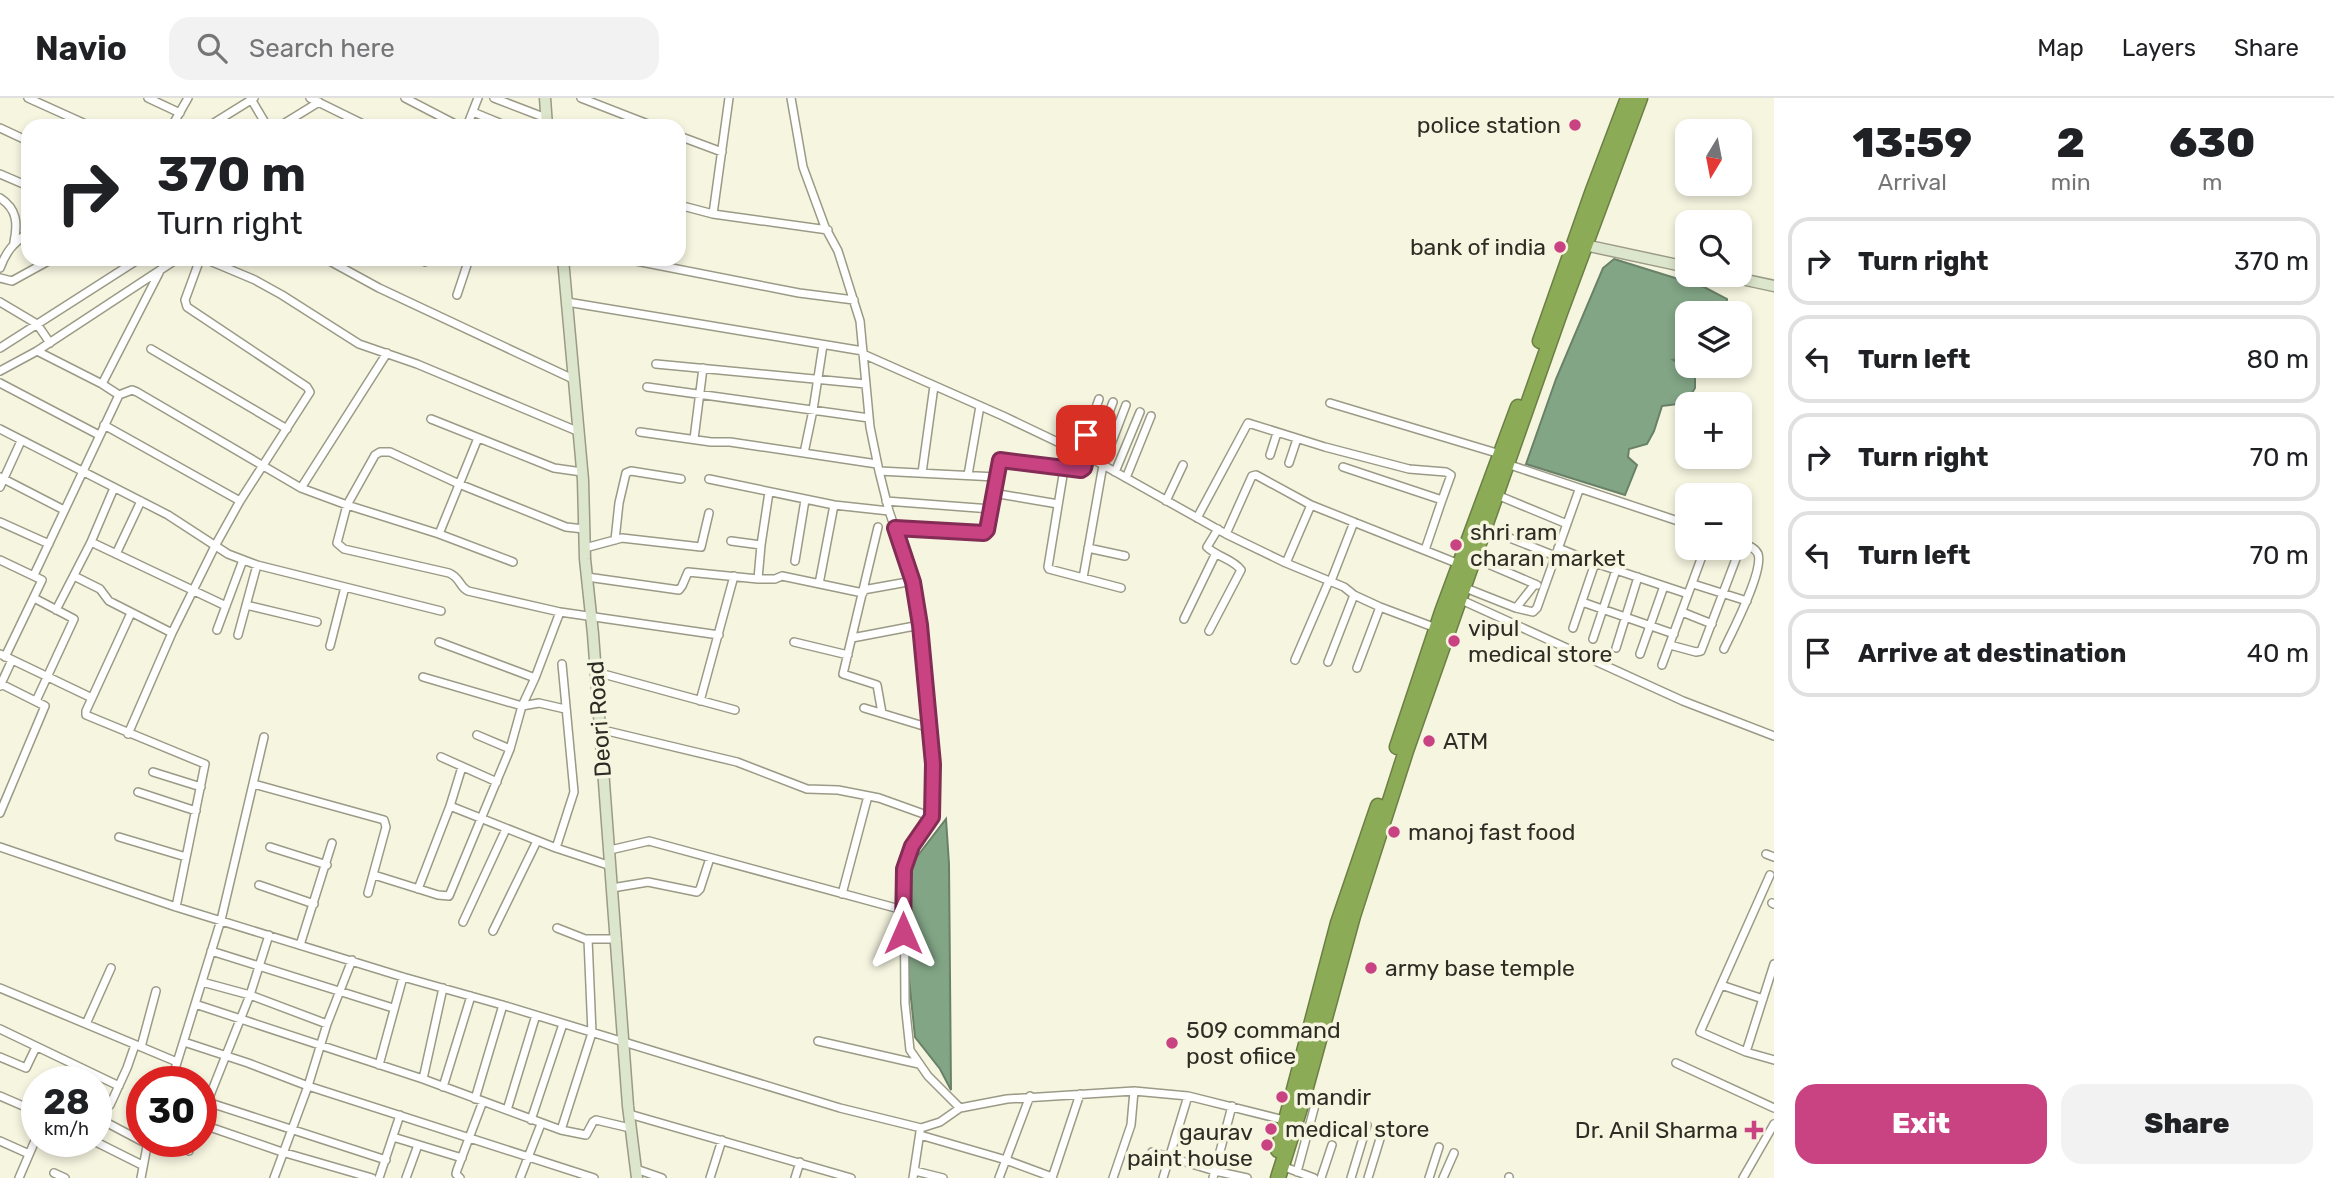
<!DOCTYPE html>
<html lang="en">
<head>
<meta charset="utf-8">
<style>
	:root { --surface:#fff; --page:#f2f2f2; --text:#202124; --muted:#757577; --line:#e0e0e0; --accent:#c94383 }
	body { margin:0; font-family:Rubik,sans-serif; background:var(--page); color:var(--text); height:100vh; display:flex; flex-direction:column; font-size:26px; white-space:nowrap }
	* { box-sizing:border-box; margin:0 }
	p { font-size:23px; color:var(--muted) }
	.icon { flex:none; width:38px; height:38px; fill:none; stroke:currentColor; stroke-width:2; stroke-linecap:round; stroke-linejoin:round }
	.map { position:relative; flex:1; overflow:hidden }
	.panel { display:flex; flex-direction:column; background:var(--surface); width:560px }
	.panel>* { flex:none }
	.banner { position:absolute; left:21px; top:21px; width:665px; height:147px; border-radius:21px; box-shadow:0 4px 10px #0003; background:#fff; color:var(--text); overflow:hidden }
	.needle { width:46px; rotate:190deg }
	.buttons { position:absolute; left:1675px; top:21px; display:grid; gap:14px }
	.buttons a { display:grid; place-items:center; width:77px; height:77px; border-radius:14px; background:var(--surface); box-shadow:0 4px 10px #0003; font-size:35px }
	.speed { position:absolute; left:21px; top:968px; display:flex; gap:14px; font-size:35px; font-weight:700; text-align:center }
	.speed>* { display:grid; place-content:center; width:91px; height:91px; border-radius:50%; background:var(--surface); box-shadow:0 4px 10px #0003; line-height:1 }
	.speed small { font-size:18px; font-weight:400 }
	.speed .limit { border:10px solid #d22; background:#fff; color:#111 }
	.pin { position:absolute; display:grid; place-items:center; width:60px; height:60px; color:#fff; margin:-30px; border-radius:14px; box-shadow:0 4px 10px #0006 }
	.me { position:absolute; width:77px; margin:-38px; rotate:0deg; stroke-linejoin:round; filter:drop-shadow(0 0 5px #0008) }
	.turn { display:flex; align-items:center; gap:24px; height:147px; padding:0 21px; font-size:32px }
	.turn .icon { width:91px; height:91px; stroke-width:2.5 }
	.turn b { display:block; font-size:49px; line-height:60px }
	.eta { display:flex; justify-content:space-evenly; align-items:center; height:119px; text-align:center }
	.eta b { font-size:42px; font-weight:800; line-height:49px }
	.cta { display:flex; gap:14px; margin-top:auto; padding:14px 21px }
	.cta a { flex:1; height:80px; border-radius:21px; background:var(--accent); color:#fff; font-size:28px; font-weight:800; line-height:80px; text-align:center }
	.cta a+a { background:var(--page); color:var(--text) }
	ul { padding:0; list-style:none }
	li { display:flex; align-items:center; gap:21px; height:88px; margin:0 14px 10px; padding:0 7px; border:4px solid var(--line); border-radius:21px }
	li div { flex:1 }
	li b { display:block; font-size:26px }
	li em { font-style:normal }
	header { display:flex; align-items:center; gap:42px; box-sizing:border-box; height:98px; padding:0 35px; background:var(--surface); border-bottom:2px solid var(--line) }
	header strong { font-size:33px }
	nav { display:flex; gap:38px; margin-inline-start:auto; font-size:24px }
	.search { width:490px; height:63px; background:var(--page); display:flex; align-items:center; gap:18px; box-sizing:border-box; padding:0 24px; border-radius:21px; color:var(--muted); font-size:26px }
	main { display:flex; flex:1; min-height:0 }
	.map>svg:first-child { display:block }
	.water { fill:#82a586; stroke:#698169; stroke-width:2 }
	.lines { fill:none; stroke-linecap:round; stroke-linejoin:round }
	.street-casing { stroke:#9b9a86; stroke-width:10 }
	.secondary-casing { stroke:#9b9a86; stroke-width:13 }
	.highway-casing { stroke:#6b7f45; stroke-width:17 }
	.street { stroke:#fff; stroke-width:7 }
	.secondary { stroke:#dce6cc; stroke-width:10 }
	.highway { stroke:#8cab56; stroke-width:14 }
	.route-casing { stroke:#832c55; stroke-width:18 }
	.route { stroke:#c94383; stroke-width:12 }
	.poi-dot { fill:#c94383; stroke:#f6f5e0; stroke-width:2.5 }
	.labels { text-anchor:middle; stroke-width:7; stroke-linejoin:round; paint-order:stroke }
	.poi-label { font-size:23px; fill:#2e2d25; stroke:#f6f5e0; text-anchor:start }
	.street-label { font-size:23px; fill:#2e2d25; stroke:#f6f5e0 }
</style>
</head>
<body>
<header>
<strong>Navio</strong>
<div class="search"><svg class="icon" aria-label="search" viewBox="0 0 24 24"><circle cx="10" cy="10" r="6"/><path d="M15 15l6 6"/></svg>Search here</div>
<nav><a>Map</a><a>Layers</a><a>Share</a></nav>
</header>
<main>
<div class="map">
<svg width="1774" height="1080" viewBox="0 0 1774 1080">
	<rect width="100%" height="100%" fill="#f6f5e0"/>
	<path class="water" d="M1614,161L1704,189L1727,201L1726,215H1687V259L1673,262L1695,273V290L1686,305L1662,308L1654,333L1647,346L1629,351L1628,359L1637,367L1625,397L1526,366L1556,281L1603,170Z
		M946,721L949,766L951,992L940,971L915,939L909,881L908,813L909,769Z"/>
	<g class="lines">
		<g class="street-casing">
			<path id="street" d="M28,0L90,28
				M148,0L180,15
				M310,0L367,28
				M405,0L459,28
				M494,0L546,20
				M581,0L653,28
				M791,0L803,69L825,129L838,153L860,223L870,329L879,373L889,413L913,483L920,527L933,666L932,719L912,748L904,771L905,905L910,952L928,978L960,1010
				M251,1L267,28
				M473,14L507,28
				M172,28L188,0
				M209,28L254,0
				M280,28L319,4
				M467,28L478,0
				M0,30L28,43
				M679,38L722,54
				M0,76L28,88
				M0,100C17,111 18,125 14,144
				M679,107L713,116L828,132
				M713,116L729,0
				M205,161L255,182L282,197L359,246L417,266L577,333
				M326,161L379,190L573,281
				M420,161L425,164
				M626,161L799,195L854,202
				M0,170C6,154 13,145 28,135
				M0,180L12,183L52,161
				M457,197L469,161
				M0,204L37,226L50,245
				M567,204L863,253
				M0,250L139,161
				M151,251L287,331
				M387,255L301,390L347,407L375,357L380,354H390L459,386L566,429L584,431
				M863,256L1003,318L1087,358L1226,436L1286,465L1344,489L1354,497L1380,509L1436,530
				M656,266L866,286
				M0,273L37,253L177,161
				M0,285L99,337
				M102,286L159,175
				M647,289L869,320
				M119,297L132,292L137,294L301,390
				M1330,305L1500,356
				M431,321L554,370L582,374
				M104,327L240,403
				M0,331L168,417L228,456L257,467L441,513
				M640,334L711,344H730L877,366
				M694,341L703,270
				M804,355L813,312L823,247
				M1080,355L1099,301
				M1270,357L1277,335
				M1092,360L1113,304
				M1289,365L1297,341
				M1507,366L1687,426
				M1343,369L1442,402L1425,452
				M1064,371L1048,469L1049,471L1121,490
				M879,373L996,379L999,364L1002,361L1081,372L1084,371L1087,358
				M1115,374L1140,314
				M922,375L934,288
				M968,377L980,308
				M0,379L64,412
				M1126,380L1151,318
				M709,381L834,407L889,413
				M0,389L21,343
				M993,395L1058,406
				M1497,397L1567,426
				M886,403L991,411
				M1166,403L1183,367
				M1197,420L1248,325L1325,349L1409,371L1446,374L1451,377L1442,402
				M0,424L49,446
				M878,429L843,576L877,587L882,615
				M895,430L984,435L987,432L996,379
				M1485,430L1555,458
				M439,436L478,340
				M1226,436L1252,378L1256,377L1311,407
				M615,442L619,405L626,375L631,373L681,381
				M91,444L226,508
				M761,447L769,394
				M585,450L622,440L701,449L709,415
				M1088,450L1125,458
				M1558,450L1595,465L1688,496
				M116,456L141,403
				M1474,460L1537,487
				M0,462L42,482L5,559
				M795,463L805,402
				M513,464L439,436L347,407L337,445L344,451L449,475C461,480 459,489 468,493L560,514L719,537
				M1286,465L1311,407L1459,466
				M34,477L119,297L102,286L37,253
				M74,478L100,491L109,503L172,535L128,636
				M587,479L679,492L682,488L688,474L758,481L761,447L731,443
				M1083,480L1103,367L1126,307
				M758,481H775L782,478L863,495
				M1331,483L1354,424
				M819,486L834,407
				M1693,486L1747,503
				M1463,489L1516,510L1535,486
				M863,492L913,483
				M34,500L74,521L36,603
				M1457,500L1683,603L1774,638
				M1582,504L1674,536
				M246,507L317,524
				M1516,510L1533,514L1537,510L1579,392
				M56,512L91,444L114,390
				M1682,514L1712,526
				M131,515L86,613V617L205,666L176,809
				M1184,521L1215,457
				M1573,530L1595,465
				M217,532L243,462
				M1209,533L1241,472C1233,461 1217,459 1207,449L1218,431
				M172,535L215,448L240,403L310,294L307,289L187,209L185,202L200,161
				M238,537L257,467
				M852,540L920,527
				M1593,541L1616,472
				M439,544L535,580
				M794,544L848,557
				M1670,547L1696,554L1701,553L1742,445
				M330,548L345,489
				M1616,550L1638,479
				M1724,551C1732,534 1764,473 1758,456C1755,449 1746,447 1740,444
				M0,556L92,600
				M1640,556L1664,488
				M1295,562L1329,483
				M1328,564L1354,497
				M1662,567L1705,450
				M1357,570L1380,509
				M596,574L735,612
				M0,588L12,562
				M700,603L734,478
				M522,608L535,580L560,514
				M522,608L539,605L565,611
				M864,610L930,630
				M599,631L737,664L807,691L838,692L879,700L932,719
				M477,637L510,651
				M441,659L497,684
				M153,674L201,689
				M254,686L384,722L386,729L368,795
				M138,694L196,713
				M450,708L462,669
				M0,715L45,608L1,586
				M119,739L186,759
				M0,749L176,809L403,879L506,908L840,1010L921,1030L940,1024L960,1010L1007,1001L1134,993L1188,998L1288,1023
				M270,749L327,767
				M556,750L574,694L562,566
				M610,752L649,743L903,812
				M1766,756L1774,759
				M374,777L438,797L449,798L510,651L522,608L423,579
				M1770,777L1700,934L1746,954L1774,962
				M259,787L314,806
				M612,790L648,784L697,794L700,791L710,760
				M418,791L450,708L556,750L611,768
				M842,796L868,698
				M1772,805L1774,806
				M463,824L506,731
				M557,830L585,841H617
				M493,833L537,743
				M588,841L592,935L561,1032L586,1037L593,1024L596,1022L630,1030
				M300,847L332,745
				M211,853L393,910
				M202,884L250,897L327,926
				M1721,887L1763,901
				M0,890L177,964
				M195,906L423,981L561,1032
				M86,926L111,870
				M0,931L119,988
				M818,943L919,966
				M184,944L248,965L308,988L594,1080
				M141,949L156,893
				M1746,954L1774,866
				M0,959L26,970L36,949
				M1676,965L1774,1010
				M379,967L403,879
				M423,981L443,890
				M171,984L221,822L264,639
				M443,989L471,898
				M0,998L37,1014
				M475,1001L503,907
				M201,1002L386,1062
				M110,1007L127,970L135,947
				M507,1012L536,917
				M629,1016L851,1080
				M96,1019L147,1046
				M201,1020L250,897L269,837
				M531,1022L563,926
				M201,1026L282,1054L372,1080
				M920,1037L1006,1062L1052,1079
				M393,1039L462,1060
				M0,1043L29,1056
				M94,1043L142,1067
				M189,1053L193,1043
				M1152,1054L1215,1073L1247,1080
				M1282,1068L1314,1080
				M636,1071L662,1080
				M915,1073L943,1080
				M1297,1074L1315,1007
				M54,1075L65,1080
				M19,1080L37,1038
				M141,1080L148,1043
				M274,1080L308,988L327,926L352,862
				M379,1080L400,1017
				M406,1080L418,1047
				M460,1080L456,1076L457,1072L483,1003
				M520,1080L541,1026
				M710,1080L722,1042
				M795,1080L800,1064
				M913,1080L920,1034
				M999,1080L1030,998
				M1052,1080L1080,996
				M1113,1080L1131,1027L1134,993
				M1163,1080L1188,998
				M1213,1080L1232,1008
				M1321,1080L1332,1047
				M1351,1080L1367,1027
				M1368,1080L1383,1031
				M1429,1080L1439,1049
				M1443,1080L1454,1055
				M1509,1080V1079
				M1743,1080L1774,1026"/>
		</g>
		<g class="secondary-casing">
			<path id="secondary" d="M545,0L547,28
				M1580,146L1687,169
				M563,161L583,382L585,461L593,536L628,1008L637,1080
				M1723,177L1774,188"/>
		</g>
		<g class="highway-casing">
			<path id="highway" d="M1540,243L1592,95L1628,0
				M1397,649L1442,514L1518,309
				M1278,1052L1338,825L1378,708
				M1278,1080L1302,1004L1353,818L1406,653L1560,215L1640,0"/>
		</g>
		<use href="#street" class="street"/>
		<use href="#secondary" class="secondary"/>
		<use href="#highway" class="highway"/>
	</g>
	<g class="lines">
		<g class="route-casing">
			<path id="route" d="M903,835L904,771L912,748L932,719L933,666L920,527L913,484L895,430L984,435L987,432L1000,362L1081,372L1084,370L1087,358L1080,355L1086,337"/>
		</g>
		<use href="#route" class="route"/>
	</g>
	<g class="poi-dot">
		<circle cx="1575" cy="27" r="7"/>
		<circle cx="1560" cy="149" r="7"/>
		<circle cx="1456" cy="447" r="7"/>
		<circle cx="1454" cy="543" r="7"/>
		<circle cx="1429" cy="643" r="7"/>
		<circle cx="1394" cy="734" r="7"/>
		<circle cx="1371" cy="870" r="7"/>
		<circle cx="1172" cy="945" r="7"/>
		<circle cx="1282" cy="999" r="7"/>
		<circle cx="1271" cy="1031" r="7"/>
		<path d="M1750.5 1021.5h7v7h7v7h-7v7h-7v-7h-7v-7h7z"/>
		<circle cx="1267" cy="1047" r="7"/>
	</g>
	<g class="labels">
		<g class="poi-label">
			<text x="1561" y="35" text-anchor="end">police station</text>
			<text x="1546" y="157" text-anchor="end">bank of india</text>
			<text x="1470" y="442">shri ram<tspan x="1470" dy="26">charan market</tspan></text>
			<text x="1468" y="538">vipul<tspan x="1468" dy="26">medical store</tspan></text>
			<text x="1443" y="651">ATM</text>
			<text x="1408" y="742">manoj fast food</text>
			<text x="1385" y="878">army base temple</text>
			<text x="1186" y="940">509 command<tspan x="1186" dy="26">post ofiice</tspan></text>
			<text x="1296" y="1007">mandir</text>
			<text x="1285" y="1039">medical store</text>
			<text x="1738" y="1040" text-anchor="end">Dr. Anil Sharma</text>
			<text x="1253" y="1042" text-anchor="end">gaurav<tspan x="1253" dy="26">paint house</tspan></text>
		</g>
		<g class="street-label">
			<text transform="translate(599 621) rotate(-94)" y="8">Deori Road</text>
		</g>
	</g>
</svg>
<div class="buttons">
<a><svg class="needle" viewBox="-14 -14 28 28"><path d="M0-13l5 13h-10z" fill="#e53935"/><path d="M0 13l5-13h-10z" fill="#757577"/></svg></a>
<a><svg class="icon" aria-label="search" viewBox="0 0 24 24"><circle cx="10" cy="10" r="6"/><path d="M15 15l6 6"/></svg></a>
<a><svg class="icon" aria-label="layers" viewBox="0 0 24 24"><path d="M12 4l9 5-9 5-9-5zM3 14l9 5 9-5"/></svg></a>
<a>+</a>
<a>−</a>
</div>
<div class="speed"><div>28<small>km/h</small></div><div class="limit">30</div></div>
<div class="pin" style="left:1086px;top:337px;background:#d93025"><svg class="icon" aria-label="arrive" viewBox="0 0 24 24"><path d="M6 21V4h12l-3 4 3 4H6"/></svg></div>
<svg class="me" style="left:903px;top:835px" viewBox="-20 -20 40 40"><path d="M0-17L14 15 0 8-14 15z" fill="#c94383" stroke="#fff" stroke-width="4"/></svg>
<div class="banner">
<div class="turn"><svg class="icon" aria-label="right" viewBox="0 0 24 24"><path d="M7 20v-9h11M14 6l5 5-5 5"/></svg><div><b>370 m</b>Turn right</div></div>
</div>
</div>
<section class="panel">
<div class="eta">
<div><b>13:59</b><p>Arrival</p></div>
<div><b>2</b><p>min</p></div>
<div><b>630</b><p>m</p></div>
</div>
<ul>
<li><svg class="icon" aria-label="right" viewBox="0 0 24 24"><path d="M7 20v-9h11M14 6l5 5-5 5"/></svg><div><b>Turn right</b></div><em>370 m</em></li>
<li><svg class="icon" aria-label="left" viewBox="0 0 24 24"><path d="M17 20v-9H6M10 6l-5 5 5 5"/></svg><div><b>Turn left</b></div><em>80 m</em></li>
<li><svg class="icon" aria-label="right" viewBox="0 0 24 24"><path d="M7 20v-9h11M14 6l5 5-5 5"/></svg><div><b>Turn right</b></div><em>70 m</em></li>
<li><svg class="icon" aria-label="left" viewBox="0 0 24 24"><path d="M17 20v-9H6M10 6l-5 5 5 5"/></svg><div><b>Turn left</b></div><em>70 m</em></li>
<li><svg class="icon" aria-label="arrive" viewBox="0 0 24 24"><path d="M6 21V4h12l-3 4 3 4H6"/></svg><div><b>Arrive at destination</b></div><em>40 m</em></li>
</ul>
<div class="cta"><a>Exit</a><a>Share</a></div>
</section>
</main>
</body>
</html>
